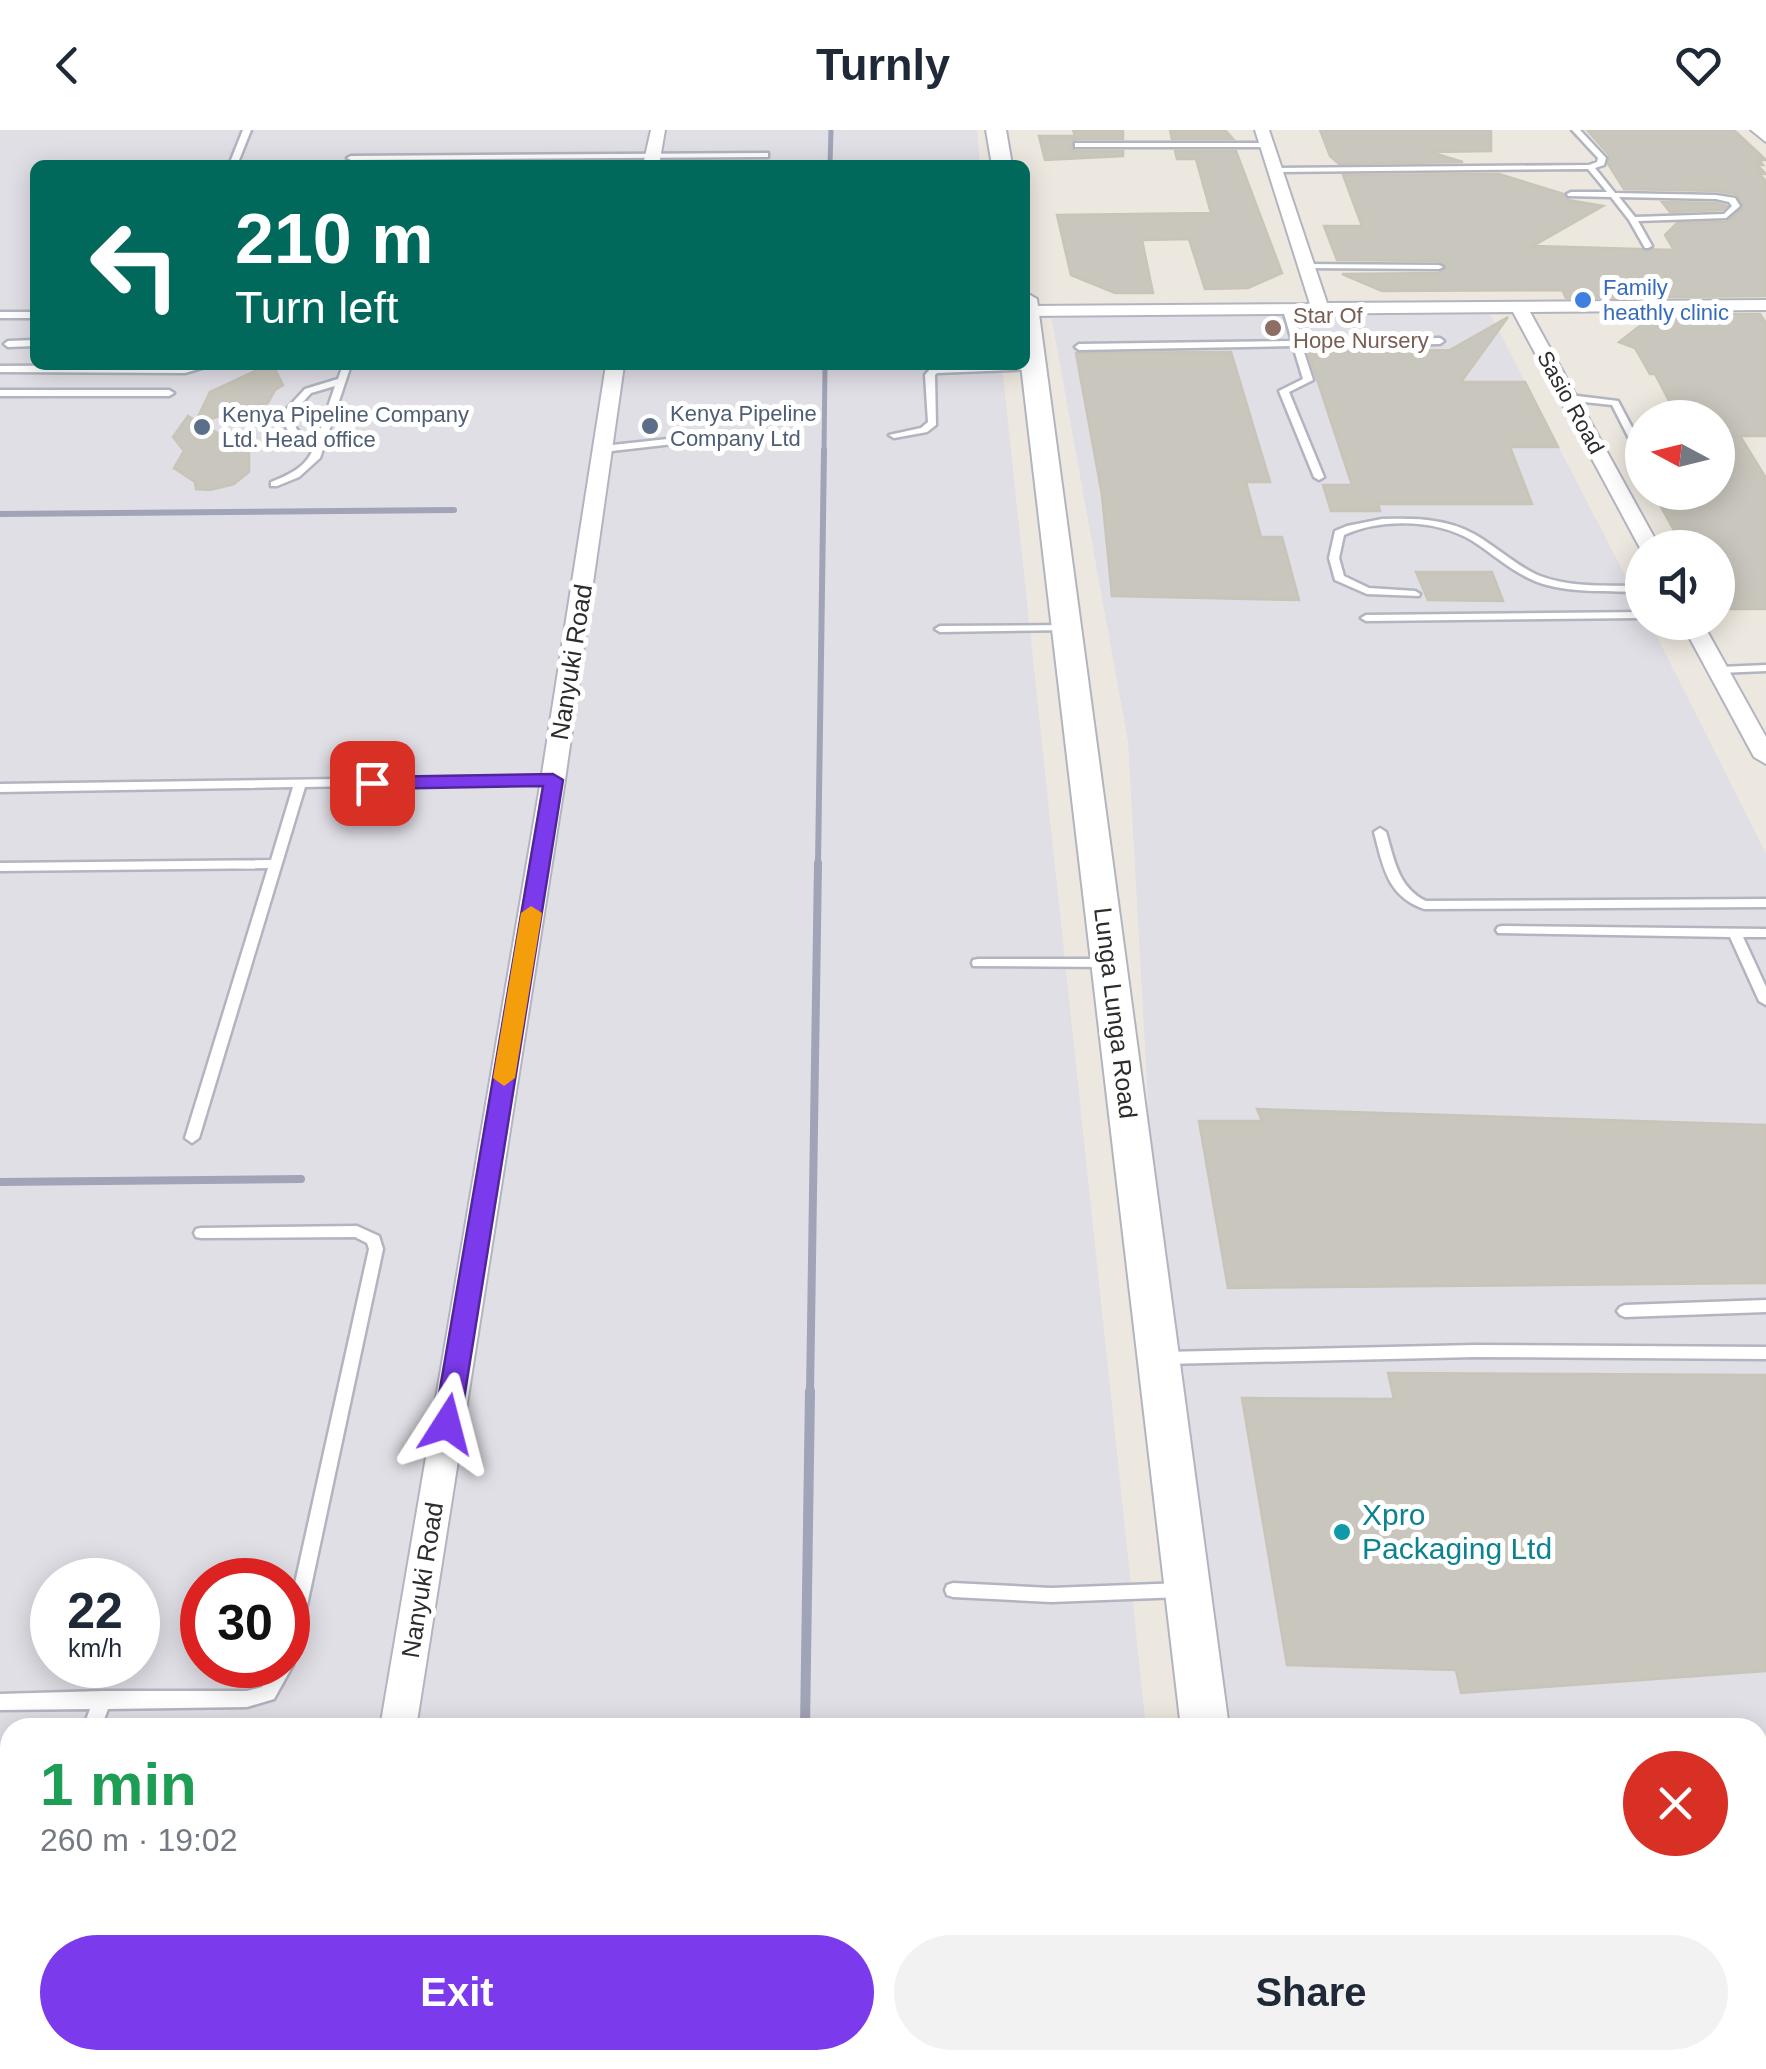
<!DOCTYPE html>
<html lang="en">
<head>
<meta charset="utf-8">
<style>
	:root { --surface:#fff; --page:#f2f2f3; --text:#1f2937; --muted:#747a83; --accent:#7c3aed }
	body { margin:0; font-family:Arial,sans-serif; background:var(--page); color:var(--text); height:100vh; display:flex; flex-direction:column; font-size:38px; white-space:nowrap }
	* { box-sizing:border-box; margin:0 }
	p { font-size:32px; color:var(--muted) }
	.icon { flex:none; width:55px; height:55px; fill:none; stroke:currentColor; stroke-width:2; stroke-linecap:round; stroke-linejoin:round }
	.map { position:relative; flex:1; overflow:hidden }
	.side { position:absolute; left:0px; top:1588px; width:1768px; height:352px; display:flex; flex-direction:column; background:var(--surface); border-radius:30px 30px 0 0; box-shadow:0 5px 25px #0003 }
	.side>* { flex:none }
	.top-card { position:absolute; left:30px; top:30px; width:1000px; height:210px; border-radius:15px; box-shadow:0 5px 25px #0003; background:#00695c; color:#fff; overflow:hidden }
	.needle { width:65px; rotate:277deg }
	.fabs { position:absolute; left:1625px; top:270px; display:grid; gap:20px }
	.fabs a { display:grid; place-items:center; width:110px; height:110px; border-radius:50%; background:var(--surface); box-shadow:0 5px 25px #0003; font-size:50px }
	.speed { position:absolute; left:30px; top:1428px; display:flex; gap:20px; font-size:50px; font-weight:700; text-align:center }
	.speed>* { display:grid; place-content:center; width:130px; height:130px; border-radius:50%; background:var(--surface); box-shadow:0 5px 25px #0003; line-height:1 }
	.speed small { font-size:25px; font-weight:400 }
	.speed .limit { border:15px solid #d22; background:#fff; color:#111 }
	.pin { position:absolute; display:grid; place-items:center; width:85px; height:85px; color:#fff; margin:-42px; border-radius:20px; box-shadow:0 5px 15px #0006 }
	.me { position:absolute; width:110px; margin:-55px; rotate:9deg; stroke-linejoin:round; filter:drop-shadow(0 0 8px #0008) }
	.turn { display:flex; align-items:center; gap:35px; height:210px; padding:0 40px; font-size:45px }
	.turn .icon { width:130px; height:130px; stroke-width:2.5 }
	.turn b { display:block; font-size:70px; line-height:85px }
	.round { display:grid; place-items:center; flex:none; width:105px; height:105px; border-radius:52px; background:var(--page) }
	.overview { display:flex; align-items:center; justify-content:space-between; height:170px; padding:0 40px }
	h1 { font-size:60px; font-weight:700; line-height:75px; color:#1e9e55 }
	.cta { display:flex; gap:20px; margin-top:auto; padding:20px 40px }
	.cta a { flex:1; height:115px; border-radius:60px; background:var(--accent); color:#fff; font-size:40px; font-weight:700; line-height:115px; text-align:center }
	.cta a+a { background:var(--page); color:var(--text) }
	header { display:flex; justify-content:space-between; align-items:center; height:130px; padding:0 40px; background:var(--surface); font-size:45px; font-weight:700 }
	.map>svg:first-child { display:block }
	.industrial { fill:#e1dfe6; fill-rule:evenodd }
	.building { fill:#c9c6bd; stroke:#c9c4b8; stroke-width:2.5 }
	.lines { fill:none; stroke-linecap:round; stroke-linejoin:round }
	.lane-casing { stroke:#b2b4bf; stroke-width:5 }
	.street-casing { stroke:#b2b4bf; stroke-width:4 }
	.secondary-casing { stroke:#b2b4bf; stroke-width:4 }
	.lane { fill:#fff; fill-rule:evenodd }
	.street { fill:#fff; fill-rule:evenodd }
	.secondary { fill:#fff; fill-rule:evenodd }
	.rail-far3 { stroke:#a1a3b6; stroke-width:5 }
	.rail-far2 { stroke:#a1a3b6; stroke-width:6 }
	.rail-far1 { stroke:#a1a3b6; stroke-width:8 }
	.rail { stroke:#a1a3b6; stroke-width:10 }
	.route { fill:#7c3aed; stroke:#51269a; stroke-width:2.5 }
	.slow { fill:#f59e0b }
	.shop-dot { fill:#3f7fe0; stroke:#fff; stroke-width:4 }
	.education-dot { fill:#8d6e63; stroke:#fff; stroke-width:4 }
	.service-dot { fill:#5c6f8a; stroke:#fff; stroke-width:4 }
	.culture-dot { fill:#0f9aa8; stroke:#fff; stroke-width:4 }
	.labels { text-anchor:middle; stroke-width:10; stroke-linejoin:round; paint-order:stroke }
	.far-shop-label { font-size:22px; fill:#366cbe; stroke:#fff; text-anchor:start }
	.far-education-label { font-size:22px; fill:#785e54; stroke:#fff; text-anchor:start }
	.far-street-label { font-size:22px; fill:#2c2c2c; stroke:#fff }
	.far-service-label { font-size:22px; fill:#4e5e75; stroke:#fff; text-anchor:start }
	.street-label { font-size:25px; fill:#2c2c2c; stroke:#fff }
	.near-culture-label { font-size:30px; fill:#0d838f; stroke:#fff; text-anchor:start }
</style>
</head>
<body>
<header><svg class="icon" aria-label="back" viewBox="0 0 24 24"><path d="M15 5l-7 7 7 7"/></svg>Turnly<svg class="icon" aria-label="heart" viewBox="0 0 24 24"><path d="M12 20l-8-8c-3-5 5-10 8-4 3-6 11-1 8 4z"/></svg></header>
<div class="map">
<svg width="1766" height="1939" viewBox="0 0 1766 1939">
	<rect width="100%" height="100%" fill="#ede8df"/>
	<path class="industrial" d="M0,0H977L980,35H35V235H1002L1146,1597L10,1598V1930H1181L1182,1939H0ZM52,1450H138V1535H52ZM202,1450H288V1535H202Z
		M1489,182L1642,478V492L1650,493L1766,723V1603H1758V1598L1225,1597L1150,1008L1128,612L1051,185Z"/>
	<path class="building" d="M1073,0H1123V9H1075L1071,17L1075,21H1123V26L1045,30L1039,6H1075Z
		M1170,0H1225L1233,9H1172Z
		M1320,0H1491V21L1430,22L1463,32L1339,34L1330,26Z
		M1587,0H1734L1766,30H1759L1763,35H1757L1766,44H1759L1766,51V166L1566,168L1562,160L1382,161L1342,144L1439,143L1446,138L1439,131L1337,130L1324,96H1362L1343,45L1499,44L1564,64L1568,70L1603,76L1533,116L1674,120L1665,105L1677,93L1726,92L1744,77L1736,64L1717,61L1624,59L1608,34L1609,25Z
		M1175,21H1236L1282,143L1248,158L1205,159L1189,109L1142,110L1153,163H1115L1071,145L1057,85L1211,83L1196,29H1177Z
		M1662,72L1716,73L1727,76L1722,80L1670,82Z
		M1760,184L1766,193V306H1740L1766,348V479H1718V417H1683L1653,362H1718V288H1678L1655,244H1650L1635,218L1619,212L1654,185Z
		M1508,187L1461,252H1525L1558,317H1510L1532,374H1378L1380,381H1331L1323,355H1352L1308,222L1450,220Z
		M1231,222L1270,352H1246L1261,407H1282L1299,470L1112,466L1102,365L1076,223Z
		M268,235H273L283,255L275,260L268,273L199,292L249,322V342L234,354L210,360L196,359L195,352L174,338L184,321L173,307L188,286L196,291L210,262Z
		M1416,442H1492L1503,471L1428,470Z
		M1257,979L1766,995V1153L1228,1158L1199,991H1262Z
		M1388,1243L1766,1245V1541L1461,1563L1456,1540L1287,1535L1242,1268L1394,1269Z"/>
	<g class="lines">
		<g class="lane-casing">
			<path id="lane" d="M243,0H251L237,35H229Z
				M1572,0H1580L1606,28L1604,35L1595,38L1615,63L1716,65L1735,68L1740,76L1726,88L1638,91L1652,116L1648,118H1645L1629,90L1611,67L1568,66L1567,64L1571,62H1607L1588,39L1277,42L1273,40L1277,38L1589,35L1597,32L1598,28ZM1619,67L1716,69L1729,72L1732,76L1724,84L1635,87Z
				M1078,13H1267L1271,15L1267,17H1075V13Z
				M768,23V27H765L351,30L347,28L351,26Z
				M1304,134L1439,135L1443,137L1439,139L1307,138H1304Z
				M1287,177L1291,180L1301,211L1440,208L1444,211L1440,214L1302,216L1313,250L1289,262L1324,347L1319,350L1314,347L1279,261L1303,249L1293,216L1079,220L1075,217L1079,214L1292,211L1283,180Z
				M0,182H35V188H0Z
				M35,210V216L8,217L4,214L8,211Z
				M1035,234L1039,237L1038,239L937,243L935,245L936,295L927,302L894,308L889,305L921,298L928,292L925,245L931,238Z
				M135,235L185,237L212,235L185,243L0,242V236Z
				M343,235H351L320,328L299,347L277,356H271V352C289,345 307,337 314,317C297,311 283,303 283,283L305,259L338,249ZM335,256L316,312C302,306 292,300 293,283L311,263Z
				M0,260H169L174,263L169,266H0Z
				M1569,265L1618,271L1642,316V322L1635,320L1612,275L1566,270V266Z
				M714,304L719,307L717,309L603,322L598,319L603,316Z
				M1382,389C1413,388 1446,388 1474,404C1497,417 1516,436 1540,446C1572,458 1609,455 1642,456V462C1610,461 1575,463 1543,454C1515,445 1495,425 1471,410C1436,389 1380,388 1344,405L1339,428L1344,446L1369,458L1415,461L1420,464L1419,466L1367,464L1335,450L1329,428L1335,401L1347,396Z
				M1642,482V488L1366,491L1361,488L1366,485Z
				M1067,495L1071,496V500L940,502L935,499L940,496Z
				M1766,535V541L1720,543L1715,540L1720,537Z
				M553,646L557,648V652L305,657L199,1008L192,1013L185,1008L268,738L0,741V733L271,730L293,657L0,662V654Z
				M1380,698L1386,702C1394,729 1398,758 1426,771L1766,769V777L1424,779C1387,766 1383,736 1374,702Z
				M1502,796L1766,799V807H1743L1766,857V875L1759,871L1730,807L1498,803L1496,800L1498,797Z
				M978,829H1109L1115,833L1109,837L973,836L972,833L973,830Z
				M357,1096L379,1106L383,1119L297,1522L294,1527L289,1529L293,1535L274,1569L247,1577L108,1579L101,1598H83L90,1579L0,1580V1564L102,1561H247L262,1557L275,1535H288V1485L369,1119L367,1113L355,1107L201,1108L196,1107L194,1103L196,1099L201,1098Z
				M1766,1170V1182L1625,1187L1620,1185L1617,1181L1620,1177L1625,1175Z
				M1475,1215L1766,1217V1229L1475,1227L1165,1234L1160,1232L1157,1228L1160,1224L1165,1222Z
				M953,1453L1051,1458L1182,1453L1188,1455L1190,1460L1188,1465L1182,1467L1051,1472L953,1467L947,1465L945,1460L947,1455Z
				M0,1654H10V1672H0Z"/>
		</g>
		<g class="street-casing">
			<path id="street" d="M651,0H665L659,35H643Z
				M1255,0H1269L1327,173L1766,170V180L1530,182L1660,418H1642V422L1640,418L1513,182L1025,186L1027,176L1310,174Z
				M1751,0H1766V12Z
				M606,235H624L565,650L416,1598H380L541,650Z
				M1681,492H1702L1766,607V634L1754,627Z
				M1758,1627H1766V1661H1758Z
				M322,1930H362L360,1939H320Z"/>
		</g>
		<g class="secondary-casing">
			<path id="secondary" d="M986,0H1006L1012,35H992Z
				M1025,162L1037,169L1229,1598H1181L1021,235H1025Z
				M1222,1930H1276L1278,1939H1224Z"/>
		</g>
		<use href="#lane" class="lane"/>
		<use href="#street" class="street"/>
		<use href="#secondary" class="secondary"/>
		<path class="rail-far3" d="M830,35L831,0
			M824,323L825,235"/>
		<path class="rail-far2" d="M0,384L454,380
			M818,735L824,320"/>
		<path class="rail-far1" d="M0,1052L301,1049
			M810,1263L818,733"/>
		<path class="rail" d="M805,1598L810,1261
			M801,1930V1939"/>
	</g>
	<path class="route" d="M553,644L563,650L460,1294L457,1302L447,1305L438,1302L434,1294L543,656L372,659L363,653L372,647Z"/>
	<path class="slow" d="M531,776L542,783L515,948L504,956L493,948L521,783Z"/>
	<circle class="shop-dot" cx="1583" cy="170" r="10"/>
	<circle class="education-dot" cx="1273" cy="198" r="10"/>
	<g class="service-dot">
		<circle cx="650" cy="296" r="10"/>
		<circle cx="202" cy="297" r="10"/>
	</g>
	<circle class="culture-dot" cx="1342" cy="1402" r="10"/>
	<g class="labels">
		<g class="far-shop-label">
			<text x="1603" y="165">Family<tspan x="1603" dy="25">heathly clinic</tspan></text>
		</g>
		<g class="far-education-label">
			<text x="1293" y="193">Star Of<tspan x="1293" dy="25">Hope Nursery</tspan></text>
		</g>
		<g class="far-street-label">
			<text transform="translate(1571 272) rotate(61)" y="8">Sasio Road</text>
		</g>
		<g class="far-service-label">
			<text x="670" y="291">Kenya Pipeline<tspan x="670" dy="25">Company Ltd</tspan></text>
			<text x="222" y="292">Kenya Pipeline Company<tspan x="222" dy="25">Ltd. Head office</tspan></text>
		</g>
		<g class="street-label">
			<text transform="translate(571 532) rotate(-81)" y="9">Nanyuki Road</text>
			<text transform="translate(1116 883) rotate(83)" y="9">Lunga Lunga Road</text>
			<text transform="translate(422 1450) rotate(-81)" y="9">Nanyuki Road</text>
		</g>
		<g class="near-culture-label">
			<text x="1362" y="1395">Xpro<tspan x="1362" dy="34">Packaging Ltd</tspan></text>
		</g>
	</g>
</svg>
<div class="fabs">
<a><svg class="needle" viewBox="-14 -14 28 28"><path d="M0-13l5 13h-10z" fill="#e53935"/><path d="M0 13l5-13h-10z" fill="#747a83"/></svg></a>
<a><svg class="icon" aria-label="sound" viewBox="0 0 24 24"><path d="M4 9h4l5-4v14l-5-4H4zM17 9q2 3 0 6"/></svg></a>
</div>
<div class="speed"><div>22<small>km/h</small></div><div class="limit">30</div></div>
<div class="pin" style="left:372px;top:653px;background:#d93025"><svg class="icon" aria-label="arrive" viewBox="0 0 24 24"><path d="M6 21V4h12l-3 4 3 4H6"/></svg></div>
<svg class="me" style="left:447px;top:1294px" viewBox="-20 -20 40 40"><path d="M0-17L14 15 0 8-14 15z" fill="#7c3aed" stroke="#fff" stroke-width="4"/></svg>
<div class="top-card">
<div class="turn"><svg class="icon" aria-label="left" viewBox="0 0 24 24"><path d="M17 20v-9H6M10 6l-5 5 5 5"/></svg><div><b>210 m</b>Turn left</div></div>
</div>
<section class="side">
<div class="overview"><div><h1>1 min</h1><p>260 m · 19:02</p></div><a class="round" style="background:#d93025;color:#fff"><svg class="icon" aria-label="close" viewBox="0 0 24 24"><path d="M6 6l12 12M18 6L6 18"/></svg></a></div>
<div class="cta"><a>Exit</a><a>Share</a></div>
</section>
</div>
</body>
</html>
